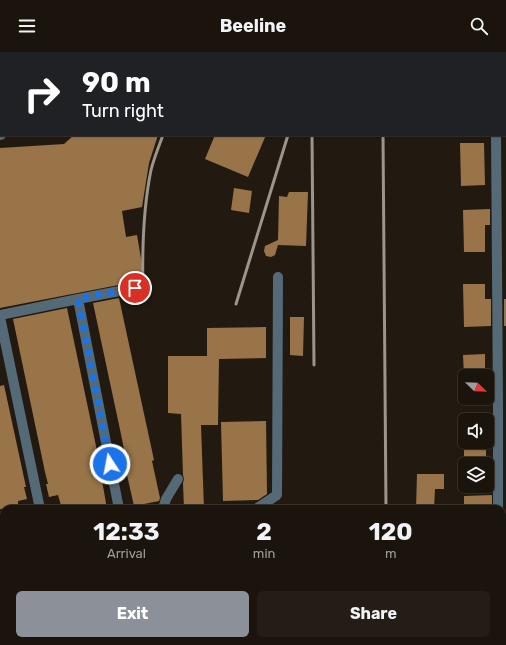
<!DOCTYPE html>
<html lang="en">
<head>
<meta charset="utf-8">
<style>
	:root { --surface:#1a140c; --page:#231d15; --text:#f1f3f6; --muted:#9f9e9d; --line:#38332d; --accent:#8c9099 }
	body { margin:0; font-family:Rubik,sans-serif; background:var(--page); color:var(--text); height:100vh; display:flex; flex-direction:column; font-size:15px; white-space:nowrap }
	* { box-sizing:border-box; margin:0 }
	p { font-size:13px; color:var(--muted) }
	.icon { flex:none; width:22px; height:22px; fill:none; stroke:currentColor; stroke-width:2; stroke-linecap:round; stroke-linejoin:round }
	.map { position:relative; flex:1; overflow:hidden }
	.drawer { position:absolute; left:0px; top:453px; width:506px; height:140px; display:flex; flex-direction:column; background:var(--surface); border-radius:12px 12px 0 0; box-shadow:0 1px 3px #0004,0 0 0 1px var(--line) }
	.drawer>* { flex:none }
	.top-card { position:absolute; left:0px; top:0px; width:506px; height:84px; box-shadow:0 1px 3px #0004,0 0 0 1px var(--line); background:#202124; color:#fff; overflow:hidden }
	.needle { width:26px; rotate:113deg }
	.tools { position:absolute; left:458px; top:317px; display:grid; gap:8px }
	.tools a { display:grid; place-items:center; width:36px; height:36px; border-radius:6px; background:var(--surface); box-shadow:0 1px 3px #0004,0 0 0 1px var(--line); font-size:20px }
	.pin { position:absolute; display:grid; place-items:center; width:34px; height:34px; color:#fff; margin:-17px; border:2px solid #fff; border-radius:50%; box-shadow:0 1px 4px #0007 }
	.me { position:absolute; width:44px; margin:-22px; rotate:349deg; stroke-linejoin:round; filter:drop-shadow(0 0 3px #0008) }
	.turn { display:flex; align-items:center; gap:14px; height:84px; padding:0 16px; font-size:18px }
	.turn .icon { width:52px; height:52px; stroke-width:2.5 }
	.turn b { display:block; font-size:28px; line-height:34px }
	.eta { display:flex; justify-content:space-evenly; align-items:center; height:68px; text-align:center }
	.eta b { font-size:24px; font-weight:700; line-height:28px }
	.cta { display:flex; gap:8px; margin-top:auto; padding:8px 16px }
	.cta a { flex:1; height:46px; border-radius:6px; background:var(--accent); color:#fff; font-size:16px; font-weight:700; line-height:46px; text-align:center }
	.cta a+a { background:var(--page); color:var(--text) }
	header { display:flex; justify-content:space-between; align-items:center; height:52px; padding:0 16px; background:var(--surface); font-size:18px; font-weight:700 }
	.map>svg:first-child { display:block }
	.building { fill:#997449 }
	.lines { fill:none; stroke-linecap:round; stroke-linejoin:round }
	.minor { stroke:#546a77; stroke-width:10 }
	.rail { stroke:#9b958d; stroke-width:3 }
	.route { stroke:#1a73e8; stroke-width:7; stroke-dasharray:0 12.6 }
</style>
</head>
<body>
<header><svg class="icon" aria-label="menu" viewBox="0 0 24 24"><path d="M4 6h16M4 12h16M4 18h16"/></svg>Beeline<svg class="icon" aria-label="search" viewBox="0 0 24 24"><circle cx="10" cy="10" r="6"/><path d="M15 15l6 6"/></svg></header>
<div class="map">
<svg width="506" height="593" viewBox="0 0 506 593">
	<rect width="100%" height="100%" fill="#221a10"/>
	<path class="building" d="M74,83H158L149,111L142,155L122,159L126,185L137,183L145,230L139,231L134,230L0,256V96L64,92Z
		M215,83H266L248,125L205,107Z
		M460,91H484L485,133L461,134Z
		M234,136L252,139L249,161L231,158Z
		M289,140H308L306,194L278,193L275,203L271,205L266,204L264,199L265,194L278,188L279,144L287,145Z
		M490,157V173H485V200H464L463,158Z
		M463,232H485V247H491V274L464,275Z
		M119,246L154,408L152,409L160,446L159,449L134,454L125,414H127L122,387L93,251Z
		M504,247H506V274H504Z
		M67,256L96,394L107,457H62L58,443L49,445L46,432H48L45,420L13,267Z
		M290,265H304L303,304L290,303Z
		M266,275V306L219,307L218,373H201L204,457H184L183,431L184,427L183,423L181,362L168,361V304H207V276Z
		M485,302V324H464L463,303Z
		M4,333L26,435H24L27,447L18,449V452L12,453V457H0V334Z
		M266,369L267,442L258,448L223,449L221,370Z
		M464,390H486V412H464Z
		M417,422H444V437H435L434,457H416Z
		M492,443V457H464V444Z"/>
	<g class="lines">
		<path class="minor" d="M0,83H1
			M496,83L498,353V457
			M78,247L135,236
			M0,263L78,247L119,457
			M0,265L40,457
			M163,457L166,447L178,427
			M256,457L277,443L278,225
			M502,499L506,498
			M68,589L69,593
			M163,589V593
			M445,589V593
			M499,589L500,593
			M231,593L232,589"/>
		<path class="rail" d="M382,0V1
			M487,0L488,1
			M142,1L144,0
			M217,1L218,0
			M256,1L257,0
			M267,1V0
			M315,1V0
			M505,23L506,24
			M0,32H1
			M312,83L314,313
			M383,83L386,457
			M143,237C142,197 143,157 151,118C154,106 159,94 163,83
			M236,252L288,83
			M387,589V593"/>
	</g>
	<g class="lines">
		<path class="route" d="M110,412L78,247L135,236"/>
	</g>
</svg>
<div class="tools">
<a><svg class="needle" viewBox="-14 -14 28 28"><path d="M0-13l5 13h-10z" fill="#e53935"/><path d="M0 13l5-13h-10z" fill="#9f9e9d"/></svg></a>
<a><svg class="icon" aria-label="sound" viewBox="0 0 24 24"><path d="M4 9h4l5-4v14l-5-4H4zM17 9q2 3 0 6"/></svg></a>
<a><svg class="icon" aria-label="layers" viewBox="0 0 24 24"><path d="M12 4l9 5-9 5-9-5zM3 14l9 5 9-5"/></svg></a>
</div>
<div class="pin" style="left:135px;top:236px;background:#d93025"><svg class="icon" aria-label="arrive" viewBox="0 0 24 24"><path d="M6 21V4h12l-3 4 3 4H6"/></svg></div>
<svg class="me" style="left:110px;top:412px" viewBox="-20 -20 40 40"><circle r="17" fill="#1a73e8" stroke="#fff" stroke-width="3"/><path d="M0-11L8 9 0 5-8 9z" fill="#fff"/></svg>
<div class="top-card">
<div class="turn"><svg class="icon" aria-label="right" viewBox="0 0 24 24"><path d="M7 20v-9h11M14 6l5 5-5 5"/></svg><div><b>90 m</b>Turn right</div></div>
</div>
<section class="drawer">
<div class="eta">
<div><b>12:33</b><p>Arrival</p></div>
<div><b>2</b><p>min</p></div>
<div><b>120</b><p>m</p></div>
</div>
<div class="cta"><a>Exit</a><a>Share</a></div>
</section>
</div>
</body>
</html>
